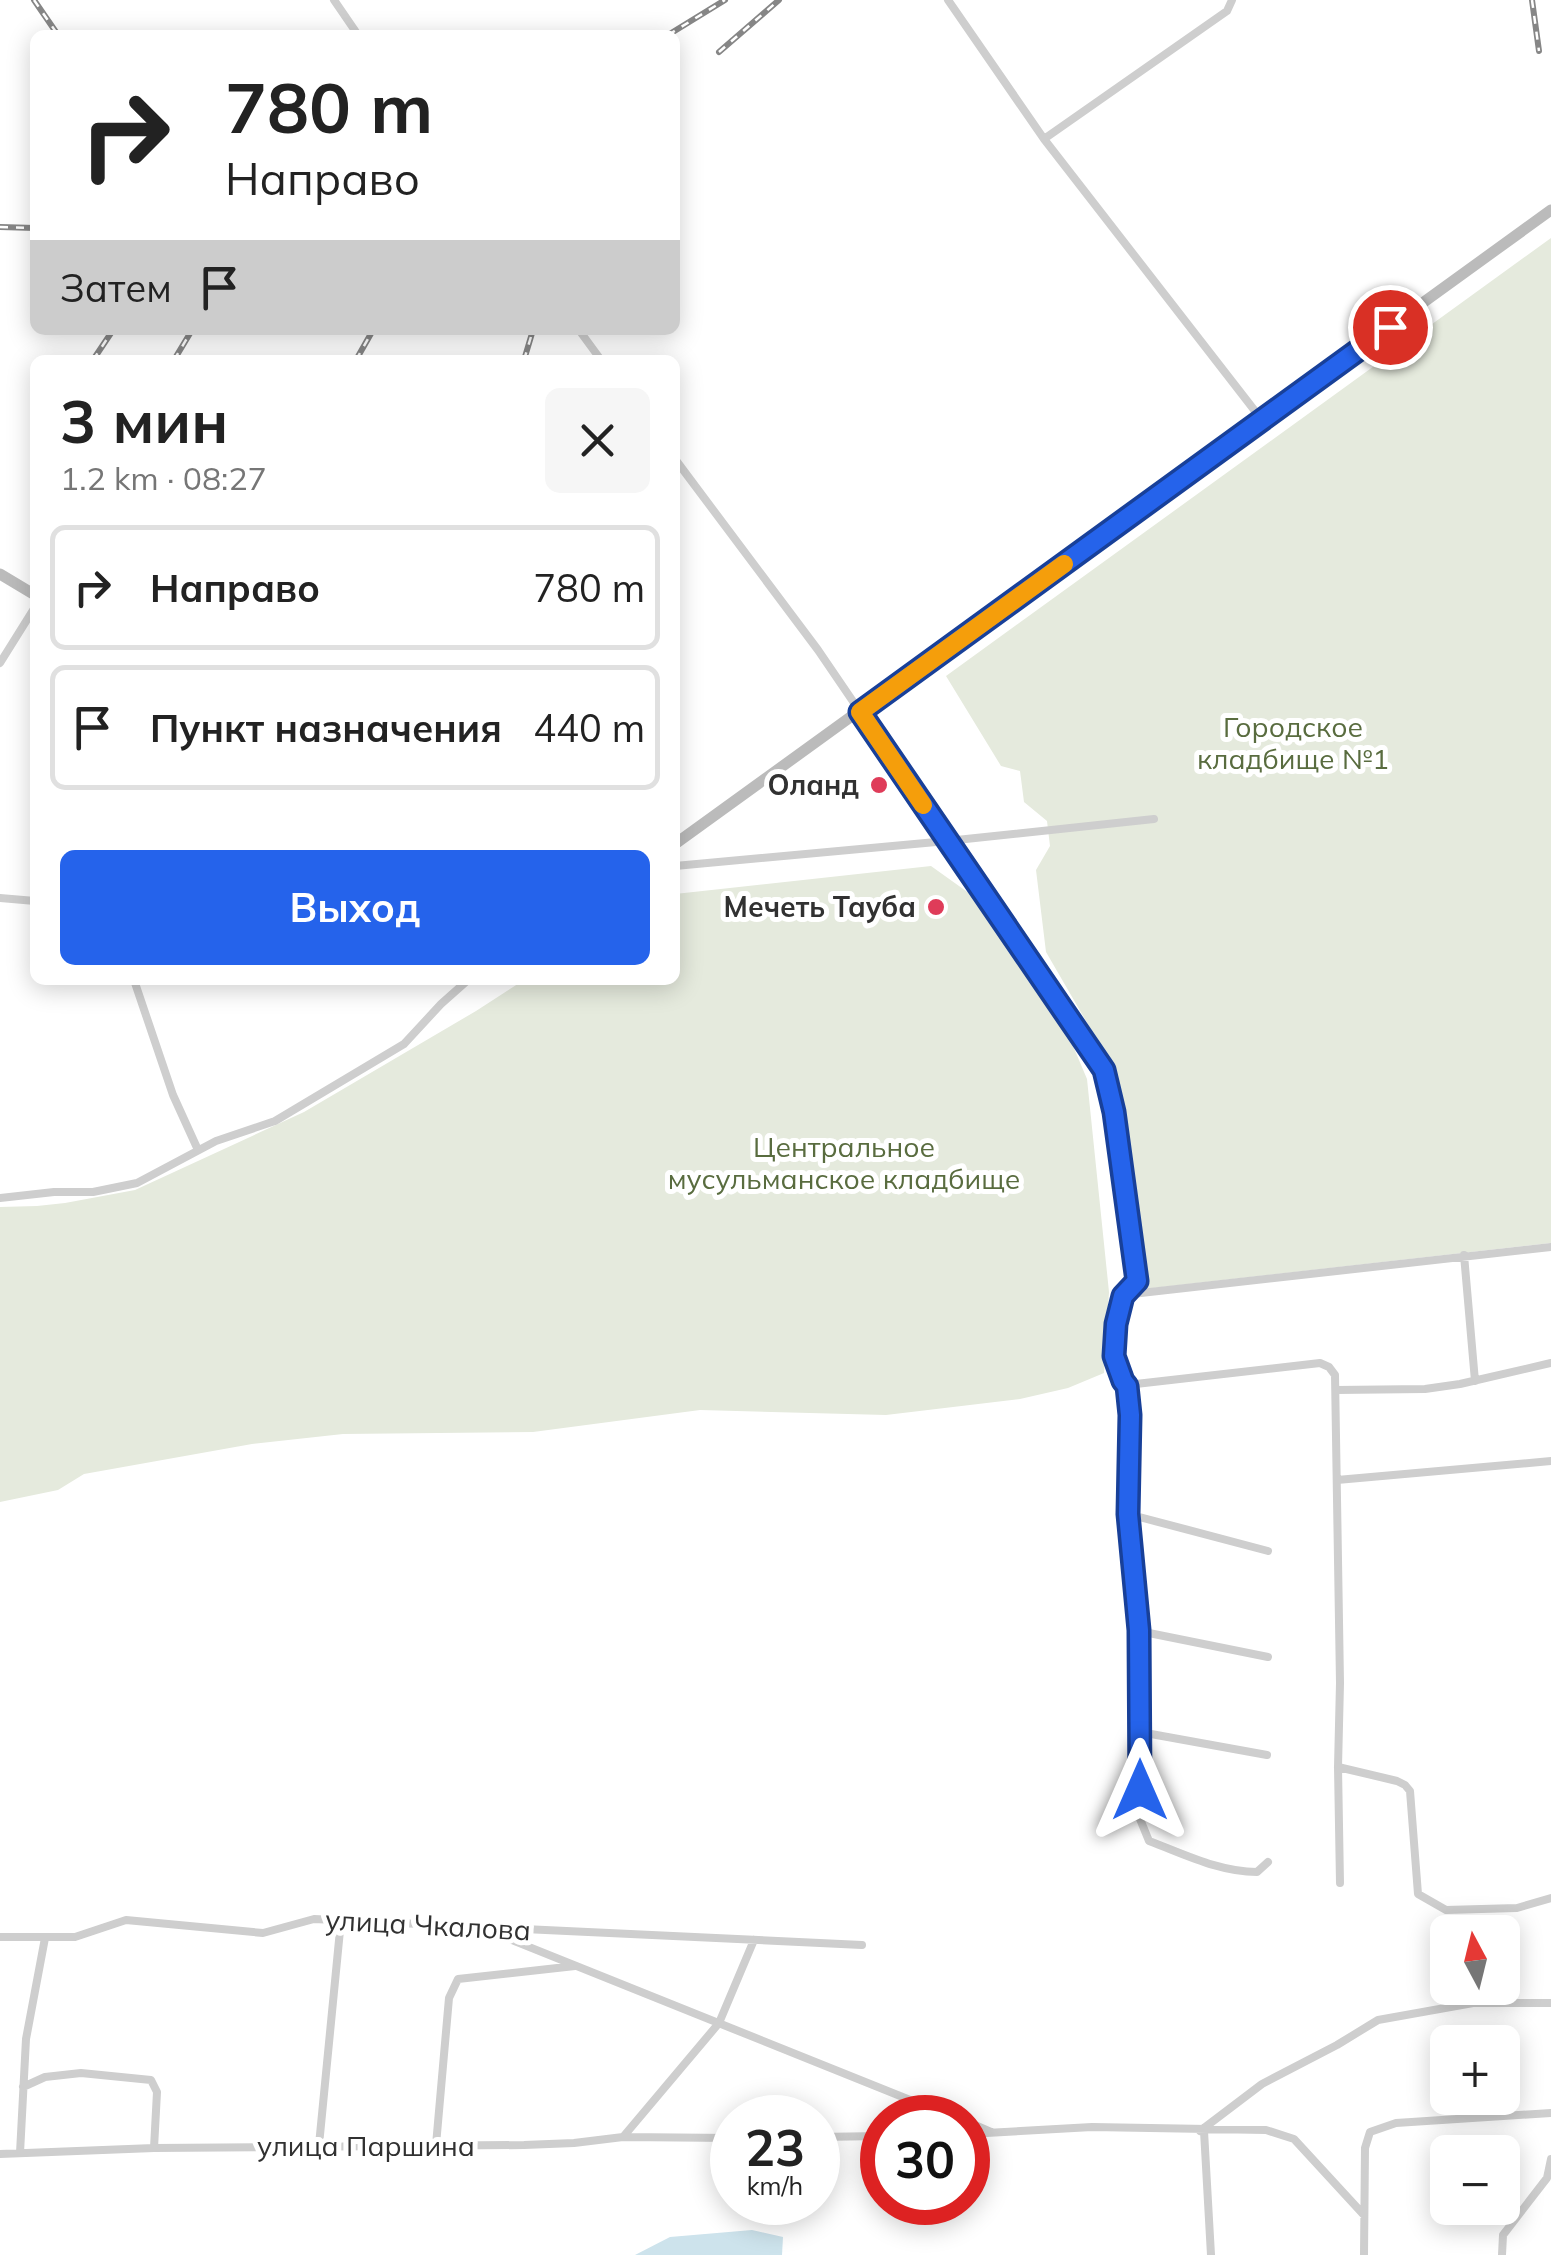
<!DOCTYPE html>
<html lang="ru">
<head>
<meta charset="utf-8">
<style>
	:root { --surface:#fff; --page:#f6f6f6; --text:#222; --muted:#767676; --line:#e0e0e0; --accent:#2563eb }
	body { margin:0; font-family:Mulish,sans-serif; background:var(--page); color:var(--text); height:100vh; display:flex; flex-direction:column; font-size:38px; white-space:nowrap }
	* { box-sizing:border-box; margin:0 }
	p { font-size:32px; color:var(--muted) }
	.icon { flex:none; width:55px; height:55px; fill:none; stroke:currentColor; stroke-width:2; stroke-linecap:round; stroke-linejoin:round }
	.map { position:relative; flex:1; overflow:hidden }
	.drawer { position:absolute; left:30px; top:355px; width:650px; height:630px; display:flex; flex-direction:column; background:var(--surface); border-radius:15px; box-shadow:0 5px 25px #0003 }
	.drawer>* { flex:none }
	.guide { position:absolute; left:30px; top:30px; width:650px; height:305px; border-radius:15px; box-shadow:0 5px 25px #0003; background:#fff; color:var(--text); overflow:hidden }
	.needle { width:65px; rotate:353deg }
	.tools { position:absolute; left:1430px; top:1915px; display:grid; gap:20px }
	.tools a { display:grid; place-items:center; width:90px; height:90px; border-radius:15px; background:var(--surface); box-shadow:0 5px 25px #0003; font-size:50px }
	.speed { position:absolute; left:710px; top:2095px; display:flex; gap:20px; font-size:50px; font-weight:700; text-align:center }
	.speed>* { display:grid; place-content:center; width:130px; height:130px; border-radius:50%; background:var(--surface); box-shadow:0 5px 25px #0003; line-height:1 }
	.speed small { font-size:25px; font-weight:400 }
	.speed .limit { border:15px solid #d22; background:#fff; color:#111 }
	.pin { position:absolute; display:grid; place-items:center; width:85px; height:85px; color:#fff; margin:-42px; border:5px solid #fff; border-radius:50%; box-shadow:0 2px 10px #0007 }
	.me { position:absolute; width:110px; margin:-55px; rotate:0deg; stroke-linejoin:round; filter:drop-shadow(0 0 8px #0008) }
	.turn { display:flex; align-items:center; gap:35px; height:210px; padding:0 30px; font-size:45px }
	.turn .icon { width:130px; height:130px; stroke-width:2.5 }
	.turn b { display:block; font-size:70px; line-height:85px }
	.then { display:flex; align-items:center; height:95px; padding:0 30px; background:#0003; gap:20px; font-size:38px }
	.round { display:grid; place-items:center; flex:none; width:105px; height:105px; border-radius:15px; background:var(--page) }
	.overview { display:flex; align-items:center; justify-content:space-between; height:170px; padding:0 30px }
	h1 { font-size:60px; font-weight:700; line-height:75px }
	.primary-button { display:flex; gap:20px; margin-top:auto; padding:20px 30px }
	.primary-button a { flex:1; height:115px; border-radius:15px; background:var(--accent); color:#fff; font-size:40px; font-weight:700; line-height:115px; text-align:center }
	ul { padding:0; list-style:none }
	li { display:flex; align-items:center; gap:30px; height:125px; margin:0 20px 15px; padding:0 10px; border:5px solid var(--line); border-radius:15px }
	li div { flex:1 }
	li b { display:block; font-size:38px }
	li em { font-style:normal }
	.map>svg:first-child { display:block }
	.green { fill:#e5eadd }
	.water { fill:#cde3ec }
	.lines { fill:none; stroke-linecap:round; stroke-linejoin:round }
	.minor { stroke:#cecece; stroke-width:8 }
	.secondary { stroke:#bbb; stroke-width:11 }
	.rail-casing { stroke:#868686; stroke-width:6 }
	.rail { stroke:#fff; stroke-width:2.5; stroke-dasharray:8; stroke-linecap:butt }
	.route-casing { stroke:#184099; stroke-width:25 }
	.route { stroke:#2563eb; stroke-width:18 }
	.slow { stroke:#f59e0b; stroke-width:18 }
	.poi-dot { fill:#df3c59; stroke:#fff; stroke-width:4 }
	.labels { text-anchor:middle; stroke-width:10; stroke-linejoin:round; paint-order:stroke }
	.park-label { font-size:28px; fill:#596c3f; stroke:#fff }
	.poi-label { font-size:28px; font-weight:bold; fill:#313131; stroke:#fff; text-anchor:end }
	.street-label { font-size:28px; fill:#313131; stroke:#fff }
</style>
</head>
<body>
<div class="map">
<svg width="1551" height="2255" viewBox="0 0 1551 2255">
	<rect width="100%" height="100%" fill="#fff"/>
	<path class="green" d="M1551,238V1243L1144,1289L1115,1071L1046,952L1036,870L1050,846L1047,821L1024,802L1020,771L1001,766L946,676Z
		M931,866L973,896L1065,1027L1087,1079L1109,1292L1104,1373L1068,1388L1020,1399L886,1415L700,1410L533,1432L343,1434L252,1444L84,1474L58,1490L0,1502V1207L37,1206L65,1203L135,1190L304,1112L476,1011L524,980H675V894Z"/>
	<path class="water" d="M752,2230L783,2237L782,2255H635L670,2237Z"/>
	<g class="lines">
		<path class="minor" d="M334,0L358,35
			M948,0L1044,139L1262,420
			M1044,139L1227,11L1232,0
			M579,330L601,360
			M675,459L818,650L1104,1070L1114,1112L1137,1281L1123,1295L1116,1324L1115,1356L1123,1381L1127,1385L1130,1415L1128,1514L1139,1631L1140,1819L1149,1841C1184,1854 1219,1872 1257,1872L1268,1862
			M0,663L35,607
			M675,866L947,841L1154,819
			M0,898L35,901
			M134,980L173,1095L198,1150
			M0,1198L54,1192H93L137,1183L216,1141L275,1121L404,1044L441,1004L468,980
			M1464,1255L1475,1381
			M1123,1295L1551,1247
			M1127,1385L1320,1363L1329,1367L1335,1375L1340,1683L1338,1767L1340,1883
			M1336,1390L1425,1389L1460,1384L1551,1363
			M1337,1480L1551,1461
			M1128,1514L1268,1551
			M1139,1631L1268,1657
			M1140,1732L1267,1755
			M1338,1767L1397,1781L1405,1785L1410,1791L1418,1894L1446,1910L1517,1908L1551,1898
			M487,1930L955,2118
			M0,1937H75L126,1920L263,1933L314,1919L862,1945
			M23,2087L45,2077L81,2073L151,2080L157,2092L154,2148
			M968,2122L991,2132
			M1200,2131L1262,2084L1337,2045L1378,2020L1473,2003H1551
			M1204,2131L1211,2255
			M968,2134L1092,2127L1266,2130L1294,2139L1363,2214
			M623,2137L719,2023L754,1940
			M818,2137L882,2136
			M319,2145L341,1920
			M436,2145L449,1998L458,1979L575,1966
			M20,2153L26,2039L45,1938
			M0,2154L154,2148L524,2145L574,2143L623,2137L732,2138
			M1364,2255L1365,2148L1370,2132L1396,2123L1551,2113
			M1502,2255L1503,2235L1547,2178L1551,2159"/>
		<path class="secondary" d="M0,574L35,595
			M675,844L1551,210"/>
		<g class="rail-casing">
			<path id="rail" d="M34,0L58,35
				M1532,0L1539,51
				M668,35L725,0
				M719,52L779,0
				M0,227L35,228
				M93,360L113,330
				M174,360L192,330
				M356,360L373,330
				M524,360L533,330"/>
		</g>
		<use href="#rail" class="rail"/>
	</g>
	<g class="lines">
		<g class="route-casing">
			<path id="route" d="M1140,1790L1139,1630L1128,1514L1130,1415L1127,1386L1123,1381L1114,1356L1116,1324L1123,1296L1137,1281L1114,1112L1104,1070L860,712L1390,327"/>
		</g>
		<use href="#route" class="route"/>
		<path class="slow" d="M923,805L860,712L1064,564"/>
	</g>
	<g class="poi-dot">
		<circle cx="879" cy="785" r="10"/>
		<circle cx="936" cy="907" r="10"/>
	</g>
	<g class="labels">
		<g class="park-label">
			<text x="1293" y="737">Городское<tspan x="1293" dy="32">кладбище №1</tspan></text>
			<text x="844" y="1157">Центральное<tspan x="844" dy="32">мусульманское кладбище</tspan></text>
		</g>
		<g class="poi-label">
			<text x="859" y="795">Оланд</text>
			<text x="916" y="917">Мечеть Тауба</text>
		</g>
		<g class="street-label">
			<text transform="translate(428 1925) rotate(3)" y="10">улица Чкалова</text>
			<text x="366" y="2156">улица Паршина</text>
		</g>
	</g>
</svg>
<div class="tools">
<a><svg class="needle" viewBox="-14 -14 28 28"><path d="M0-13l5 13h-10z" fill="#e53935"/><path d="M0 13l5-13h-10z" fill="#767676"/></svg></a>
<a>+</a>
<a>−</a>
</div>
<div class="speed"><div>23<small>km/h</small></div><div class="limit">30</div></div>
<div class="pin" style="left:1390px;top:327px;background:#d93025"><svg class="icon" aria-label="arrive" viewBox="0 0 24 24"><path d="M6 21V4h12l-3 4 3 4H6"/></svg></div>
<svg class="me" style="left:1140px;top:1790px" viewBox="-20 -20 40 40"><path d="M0-17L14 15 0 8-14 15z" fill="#2563eb" stroke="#fff" stroke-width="4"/></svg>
<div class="guide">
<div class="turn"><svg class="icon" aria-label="right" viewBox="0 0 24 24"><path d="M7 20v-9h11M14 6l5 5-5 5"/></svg><div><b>780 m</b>Направо</div></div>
<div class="then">Затем<svg class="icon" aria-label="arrive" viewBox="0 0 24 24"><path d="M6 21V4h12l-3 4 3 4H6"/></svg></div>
</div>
<section class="drawer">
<div class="overview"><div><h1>3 мин</h1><p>1.2 km · 08:27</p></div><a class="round"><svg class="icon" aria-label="close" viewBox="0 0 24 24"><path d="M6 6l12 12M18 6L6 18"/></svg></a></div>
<ul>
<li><svg class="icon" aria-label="right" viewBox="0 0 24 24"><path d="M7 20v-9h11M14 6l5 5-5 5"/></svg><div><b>Направо</b></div><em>780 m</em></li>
<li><svg class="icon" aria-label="arrive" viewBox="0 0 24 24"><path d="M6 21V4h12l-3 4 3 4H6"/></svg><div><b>Пункт назначения</b></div><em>440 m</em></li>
</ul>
<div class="primary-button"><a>Выход</a></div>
</section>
</div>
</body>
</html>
